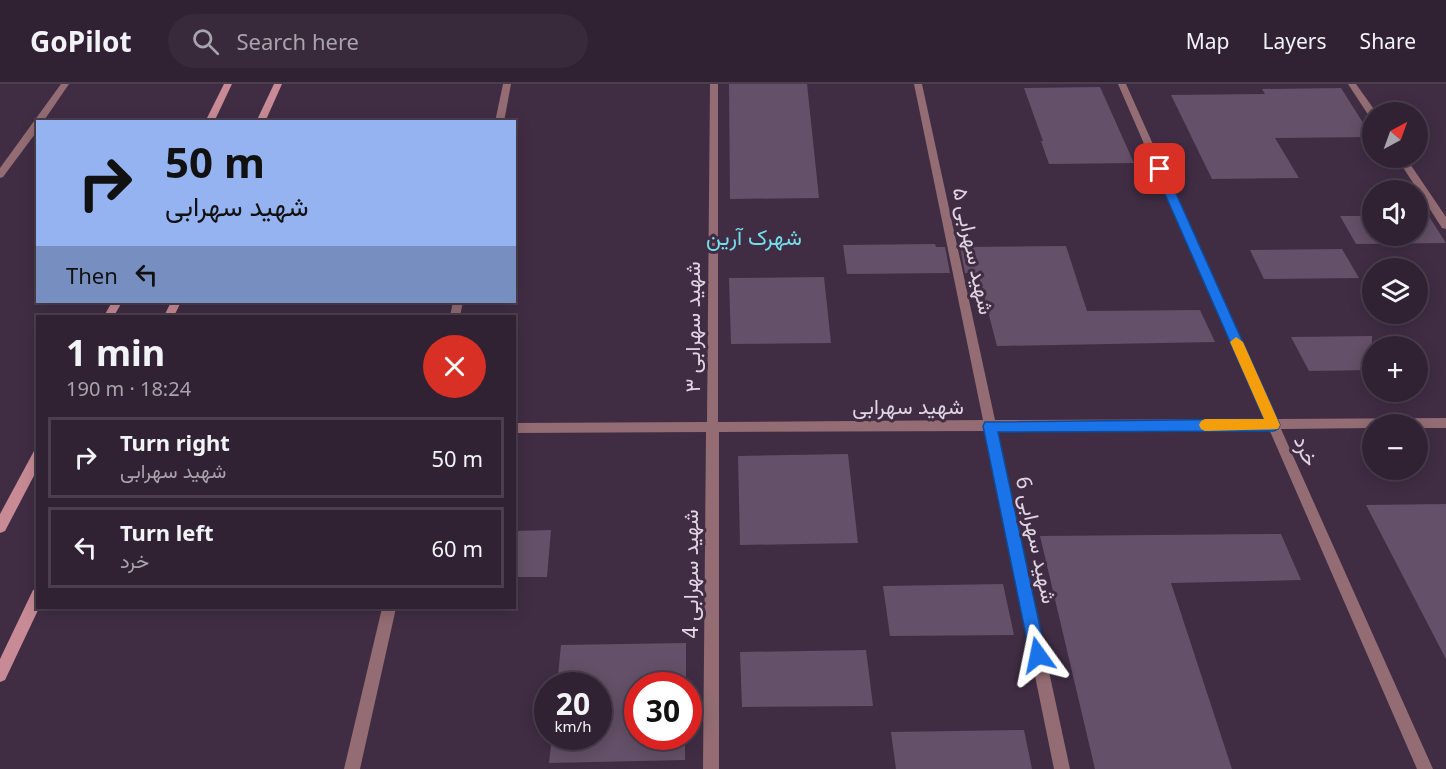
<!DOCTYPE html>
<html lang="en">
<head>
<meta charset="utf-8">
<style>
	:root { --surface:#302233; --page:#382a3b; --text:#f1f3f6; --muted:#a8a4ac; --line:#4b3f4e }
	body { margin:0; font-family:"Noto Sans",Vazirmatn,sans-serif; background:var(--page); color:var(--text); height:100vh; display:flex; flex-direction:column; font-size:22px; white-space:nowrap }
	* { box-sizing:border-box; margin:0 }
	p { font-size:20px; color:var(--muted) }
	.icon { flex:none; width:33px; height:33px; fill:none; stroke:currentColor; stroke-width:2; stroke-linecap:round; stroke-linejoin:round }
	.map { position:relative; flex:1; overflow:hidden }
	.sheet { position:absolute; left:36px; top:231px; width:480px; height:294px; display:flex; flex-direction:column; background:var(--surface); border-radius:0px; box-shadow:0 3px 15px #0003,0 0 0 2px var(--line) }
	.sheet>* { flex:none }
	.guide { position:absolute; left:36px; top:36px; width:480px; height:183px; border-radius:0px; box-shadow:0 3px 15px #0003,0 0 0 2px var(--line); background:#95b2f1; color:#111; overflow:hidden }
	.needle { width:39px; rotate:41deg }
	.controls { position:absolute; left:1362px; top:18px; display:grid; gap:12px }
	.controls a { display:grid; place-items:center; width:66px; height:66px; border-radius:50%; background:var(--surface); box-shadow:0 3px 15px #0003,0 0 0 2px var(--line); font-size:30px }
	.speed { position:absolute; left:534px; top:588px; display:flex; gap:12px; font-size:30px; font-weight:700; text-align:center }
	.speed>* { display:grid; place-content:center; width:78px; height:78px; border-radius:50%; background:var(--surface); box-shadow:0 3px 15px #0003,0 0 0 2px var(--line); line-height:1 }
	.speed small { font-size:15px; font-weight:400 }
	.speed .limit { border:9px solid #d22; background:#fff; color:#111 }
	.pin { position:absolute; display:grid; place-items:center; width:51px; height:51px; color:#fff; margin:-26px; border-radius:12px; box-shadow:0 3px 9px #0006 }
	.me { position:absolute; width:66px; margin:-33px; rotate:348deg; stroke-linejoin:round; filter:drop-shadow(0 0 4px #0008) }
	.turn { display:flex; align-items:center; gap:21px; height:126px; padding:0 30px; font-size:27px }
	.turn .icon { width:78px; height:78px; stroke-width:2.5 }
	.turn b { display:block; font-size:42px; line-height:51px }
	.then { display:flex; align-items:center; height:57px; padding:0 30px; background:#0003; gap:12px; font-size:22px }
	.round { display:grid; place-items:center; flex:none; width:63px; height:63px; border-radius:32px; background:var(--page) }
	.summary { display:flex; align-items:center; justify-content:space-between; height:102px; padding:0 30px }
	h1 { font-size:36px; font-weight:700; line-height:45px }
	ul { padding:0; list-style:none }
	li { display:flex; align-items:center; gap:18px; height:81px; margin:0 12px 9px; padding:0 18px; border:3px solid var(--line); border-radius:0px }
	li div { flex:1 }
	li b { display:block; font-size:22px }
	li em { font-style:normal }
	header { display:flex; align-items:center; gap:36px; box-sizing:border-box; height:84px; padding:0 30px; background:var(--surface); border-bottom:2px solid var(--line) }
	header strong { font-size:28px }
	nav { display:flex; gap:33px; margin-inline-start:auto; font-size:21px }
	.search { width:420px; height:54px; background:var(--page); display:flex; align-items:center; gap:15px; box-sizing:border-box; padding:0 21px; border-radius:33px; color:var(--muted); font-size:22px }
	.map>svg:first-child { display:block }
	.building { fill:#645068 }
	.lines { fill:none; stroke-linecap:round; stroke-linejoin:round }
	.street { fill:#936d73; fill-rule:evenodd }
	.secondary { fill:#c88b96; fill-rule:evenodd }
	.route { fill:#1a73e8; stroke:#114b97; stroke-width:1.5 }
	.slow { fill:#f59e0b }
	.labels { text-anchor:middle; stroke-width:6; stroke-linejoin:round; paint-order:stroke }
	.street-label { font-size:21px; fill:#e1d5e3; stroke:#402d44 }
	.neighbourhood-label { font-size:22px; fill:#74dfec; stroke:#402d44 }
</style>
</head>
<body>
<header>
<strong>GoPilot</strong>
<div class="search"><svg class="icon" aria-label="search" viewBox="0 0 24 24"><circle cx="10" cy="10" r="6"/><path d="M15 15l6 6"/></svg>Search here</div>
<nav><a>Map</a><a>Layers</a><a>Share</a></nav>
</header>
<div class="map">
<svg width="1446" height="685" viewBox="0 0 1446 685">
	<rect width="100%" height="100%" fill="#402d44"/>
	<path class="building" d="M729,0H807L819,114L730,115Z
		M1100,3L1134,79L1049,80L1041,57H1043L1024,4Z
		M1341,4L1372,53L1275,54L1299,94L1212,95L1171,11L1265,10L1262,5Z
		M1418,131H1428L1446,159L1356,160L1340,132H1372V152H1418Z
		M935,160L936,163H945L950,189L847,190L843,161Z
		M1066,162L1087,227L1200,226L1215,258L997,262L978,189H965L960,163Z
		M1342,165L1359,194L1264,195L1250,166Z
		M824,193L831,259L731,260L729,194Z
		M1372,252V286L1309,287L1291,253Z
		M848,370L858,459L740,461L738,372Z
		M1446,420V575L1366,421Z
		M551,446L547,493H514V447Z
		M1281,450L1301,496L1171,499L1232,685H1095L1040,452Z
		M1003,500L1014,551L890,552L883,502Z
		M686,559V602H638V652H685V676L549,679L552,652H598V602H557L561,561Z
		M866,566L873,622L742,623L740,568Z
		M1024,646L1032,685H896L891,648Z"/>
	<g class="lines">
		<path class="street" d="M61,0H69L43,38H38V46L3,93L0,94V84Z
			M503,0H511L504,38H495Z
			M710,0H718V338L983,336L914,0H922L995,336L1264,335L1118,0H1126L1276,335L1446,334V344H1418V340H1372V344L1281,345L1433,685H1417L1269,345L997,346L1070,685H1054L985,347L719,348V685H703L706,348L514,349V339L707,338Z
			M1348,0H1356L1376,28H1372V33L1369,32Z
			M1397,74H1406L1446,133V145L1442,144Z
			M453,218H463L460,232H450Z
			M382,524H396L360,685H344Z"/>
		<path class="secondary" d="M224,0H232L214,38H205Z
			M274,0H282L265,38H256Z
			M112,218H122L114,232H104Z
			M171,218H181L174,232H164Z
			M38,366V384L5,447L0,449V430L34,367Z
			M38,505V524H39L5,596L0,598V575L33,506Z"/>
	</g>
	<path class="route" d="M1160,82L1165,85L1280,341L1278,345L1274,347L998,348L1046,571L1044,576L1038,579L1032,576L1030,571L983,342L985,338L1264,335L1154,85Z"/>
	<path class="slow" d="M1236,253L1243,258L1280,341L1278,345L1205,347L1201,345L1199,341L1201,337L1205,335H1264L1230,258Z"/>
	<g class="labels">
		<g class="street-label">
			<text transform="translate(973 167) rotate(78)" y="7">شهید سهرابی ۵</text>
			<text transform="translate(693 243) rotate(-90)" y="7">شهید سهرابی ۳</text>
			<text x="908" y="330">شهید سهرابی</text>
			<text transform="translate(1306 367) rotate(66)" y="7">خرد</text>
			<text transform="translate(1036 456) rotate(78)" y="7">شهید سهرابی 6</text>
			<text transform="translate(691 490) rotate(-90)" y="7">شهید سهرابی 4</text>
		</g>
		<g class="neighbourhood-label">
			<text x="754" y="161">شهرک آرین</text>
		</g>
	</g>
</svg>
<div class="controls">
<a><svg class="needle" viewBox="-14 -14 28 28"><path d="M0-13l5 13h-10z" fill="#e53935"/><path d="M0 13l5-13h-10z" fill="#a8a4ac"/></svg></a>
<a><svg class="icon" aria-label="sound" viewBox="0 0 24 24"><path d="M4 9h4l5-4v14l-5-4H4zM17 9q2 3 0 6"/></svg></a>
<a><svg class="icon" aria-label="layers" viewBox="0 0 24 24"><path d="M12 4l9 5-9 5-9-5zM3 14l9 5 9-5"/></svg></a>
<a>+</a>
<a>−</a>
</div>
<div class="speed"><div>20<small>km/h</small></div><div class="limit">30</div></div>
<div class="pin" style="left:1160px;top:85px;background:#d93025"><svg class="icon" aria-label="arrive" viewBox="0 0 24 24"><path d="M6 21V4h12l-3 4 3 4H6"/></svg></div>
<svg class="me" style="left:1038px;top:571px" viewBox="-20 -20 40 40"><path d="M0-17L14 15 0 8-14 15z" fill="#1a73e8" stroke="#fff" stroke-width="4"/></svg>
<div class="guide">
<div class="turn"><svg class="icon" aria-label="right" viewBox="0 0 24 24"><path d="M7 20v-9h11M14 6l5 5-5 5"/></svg><div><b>50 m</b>شهید سهرابی</div></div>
<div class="then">Then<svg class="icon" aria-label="left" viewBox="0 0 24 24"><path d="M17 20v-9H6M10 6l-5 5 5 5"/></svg></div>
</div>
<section class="sheet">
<div class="summary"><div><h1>1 min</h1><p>190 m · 18:24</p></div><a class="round" style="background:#d93025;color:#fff"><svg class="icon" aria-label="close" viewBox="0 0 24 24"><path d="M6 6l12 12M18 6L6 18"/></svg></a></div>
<ul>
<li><svg class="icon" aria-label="right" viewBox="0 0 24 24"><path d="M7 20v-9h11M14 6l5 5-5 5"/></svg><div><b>Turn right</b><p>شهید سهرابی</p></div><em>50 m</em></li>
<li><svg class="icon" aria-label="left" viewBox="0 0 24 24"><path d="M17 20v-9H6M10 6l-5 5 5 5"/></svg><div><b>Turn left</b><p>خرد</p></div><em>60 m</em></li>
</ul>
</section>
</div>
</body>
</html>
